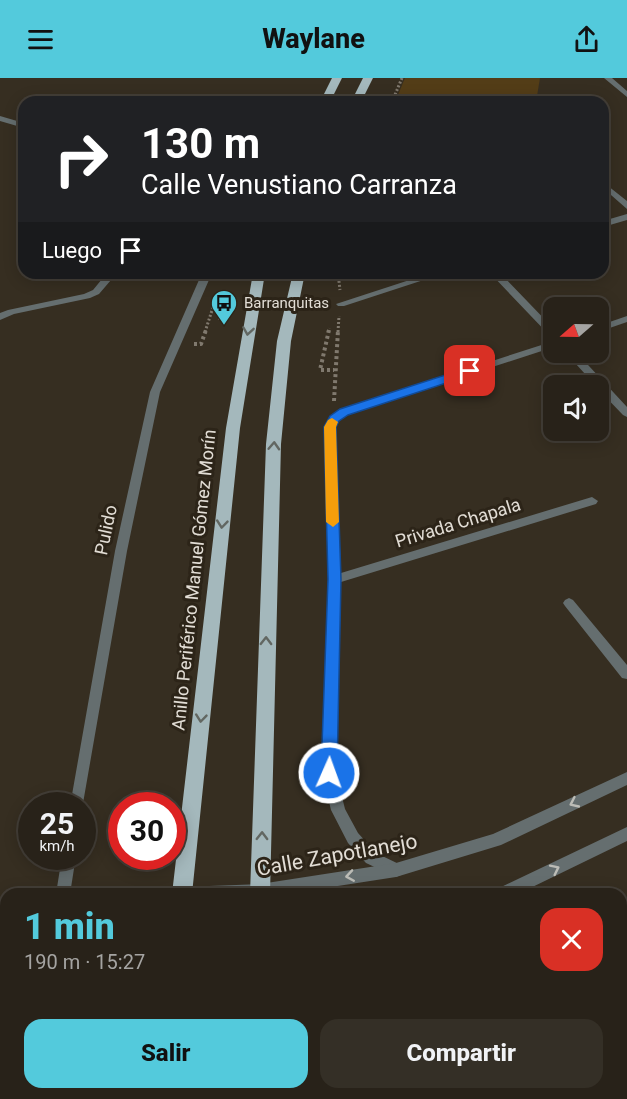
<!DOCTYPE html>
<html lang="es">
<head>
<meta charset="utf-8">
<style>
	:root { --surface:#282219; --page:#342f26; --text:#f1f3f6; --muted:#a5a4a2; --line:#443f38; --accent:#53cadc }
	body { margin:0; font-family:Roboto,sans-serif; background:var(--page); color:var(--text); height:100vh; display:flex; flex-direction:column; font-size:22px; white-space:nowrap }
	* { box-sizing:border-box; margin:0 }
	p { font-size:20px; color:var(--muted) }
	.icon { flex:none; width:33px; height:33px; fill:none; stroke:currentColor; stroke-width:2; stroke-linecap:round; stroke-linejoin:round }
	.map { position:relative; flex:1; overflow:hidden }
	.side { position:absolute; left:0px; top:810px; width:627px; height:212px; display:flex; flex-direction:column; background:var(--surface); border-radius:18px 18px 0 0; box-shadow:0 3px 15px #0003,0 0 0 2px var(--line) }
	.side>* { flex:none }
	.top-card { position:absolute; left:18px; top:18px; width:591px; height:183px; border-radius:18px; box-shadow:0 3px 15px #0003,0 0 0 2px var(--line); background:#202124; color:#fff; overflow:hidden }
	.needle { width:39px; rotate:250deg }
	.fabs { position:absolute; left:543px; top:219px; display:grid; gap:12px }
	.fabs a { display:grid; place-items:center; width:66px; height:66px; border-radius:12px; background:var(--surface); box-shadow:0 3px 15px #0003,0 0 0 2px var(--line); font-size:30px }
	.speed { position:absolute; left:18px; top:714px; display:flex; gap:12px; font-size:30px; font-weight:700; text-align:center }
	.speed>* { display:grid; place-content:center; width:78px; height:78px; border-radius:50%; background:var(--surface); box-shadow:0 3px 15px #0003,0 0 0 2px var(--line); line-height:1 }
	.speed small { font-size:15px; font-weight:400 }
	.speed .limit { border:9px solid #d22; background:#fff; color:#111 }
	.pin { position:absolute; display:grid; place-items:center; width:51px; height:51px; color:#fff; margin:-26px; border-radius:12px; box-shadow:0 3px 9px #0006 }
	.me { position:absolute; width:66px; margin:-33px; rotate:2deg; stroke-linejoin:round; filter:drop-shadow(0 0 4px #0008) }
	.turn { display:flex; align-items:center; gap:21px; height:126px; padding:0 24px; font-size:27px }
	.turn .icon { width:78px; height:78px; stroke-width:2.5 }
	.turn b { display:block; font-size:42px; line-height:51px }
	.then { display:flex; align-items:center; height:57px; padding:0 24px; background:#0003; gap:12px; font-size:22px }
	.round { display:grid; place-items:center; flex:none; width:63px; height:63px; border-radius:18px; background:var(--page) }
	.summary { display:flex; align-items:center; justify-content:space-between; height:102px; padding:0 24px }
	h1 { font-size:36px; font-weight:800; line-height:45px; color:var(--accent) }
	.primary-button { display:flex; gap:12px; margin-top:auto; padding:12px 24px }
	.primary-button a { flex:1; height:69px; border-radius:18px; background:var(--accent); color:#111; font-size:24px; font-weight:800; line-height:69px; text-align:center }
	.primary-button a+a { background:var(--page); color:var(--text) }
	header { display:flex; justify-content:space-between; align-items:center; height:78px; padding:0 24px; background:var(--accent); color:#111; font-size:27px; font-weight:800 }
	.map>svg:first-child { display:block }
	.green { fill:#533d17 }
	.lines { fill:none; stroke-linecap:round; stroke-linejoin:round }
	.path-far1 { stroke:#80796e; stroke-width:3; stroke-dasharray:2 2; stroke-linecap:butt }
	.path { stroke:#80796e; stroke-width:4; stroke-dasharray:3 3; stroke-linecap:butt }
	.service { fill:#656e6f; fill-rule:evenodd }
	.minor { fill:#656e6f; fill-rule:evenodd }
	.tertiary { fill:#656e6f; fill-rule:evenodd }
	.trunk { fill:#a4b8bc; fill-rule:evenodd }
	.oneway { stroke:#626762 }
	.oneway2 { stroke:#bcbcb6 }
	.route { fill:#1a73e8; stroke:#114b97; stroke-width:1.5 }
	.slow { fill:#f59e0b }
	.labels { text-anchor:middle; stroke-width:6; stroke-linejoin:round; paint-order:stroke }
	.far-poi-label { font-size:15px; fill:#e2ddd5; stroke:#2c2418; text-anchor:start }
	.street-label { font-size:18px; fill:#e2ddd5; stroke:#2c2418 }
	.near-street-label { font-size:21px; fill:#e2ddd5; stroke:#2c2418 }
</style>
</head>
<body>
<header><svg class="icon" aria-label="menu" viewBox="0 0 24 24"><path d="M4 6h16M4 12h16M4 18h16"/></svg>Waylane<svg class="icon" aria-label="share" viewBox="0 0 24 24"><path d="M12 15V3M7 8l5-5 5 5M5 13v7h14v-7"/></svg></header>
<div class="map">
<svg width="627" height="1021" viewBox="0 0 627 1021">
	<rect width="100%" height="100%" fill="#362e21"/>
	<path class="green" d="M405,0H540L536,24H395Z"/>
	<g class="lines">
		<path class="path-far1" d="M392,24L402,0
			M338,195L340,212
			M308,224L325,225
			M205,254L216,220H227L219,244
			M328,254L329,250
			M338,254L339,238"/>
		<path class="path" d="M329,252L320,292H334
			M194,266H201L206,252
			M334,323L338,252"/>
		<path class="service" d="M0,38L24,45V50L0,43Z
			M24,121V144L20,141V124Z
			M107,195H117L99,216L90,220L14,236L0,242V235L8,232L84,216L93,212Z
			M569,520L573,522L627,587V601L622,600L565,528L563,525L565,522Z"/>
		<path class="minor" d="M604,0H612L627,13V19Z
			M603,104L627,123V131L603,110Z
			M627,136V142L603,149V143Z
			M202,195H212L160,314L127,473L82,731V728H70L115,473L150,314Z
			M431,195H445L344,228H338L336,226Z
			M490,195H500L554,251V260L551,259Z
			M627,238V244L598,254V248Z
			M554,263V269L348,336L338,342L335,349L341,495L592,419L598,423L596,426L341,504L336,695L345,731L358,755L376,775L401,787L403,792L401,797L396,799L366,785L348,765L331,732L322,695L329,501L325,349L330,338L340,332Z
			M565,274H576L627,329V339L623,337L598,311V308H596Z
			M62,778H76L70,816H56Z
			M21,1016H37L36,1021H20Z"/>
		<path class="tertiary" d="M627,694V707L501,767L396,799L286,816H175L177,811L182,809L260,806L396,785L493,756Z
			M627,749V763L518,816H495L497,811Z"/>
		<path class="trunk" d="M332,0H342L330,24H320Z
			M363,0H373L361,24H351Z
			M253,195H265L240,350L192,816H172L226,350Z
			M293,195H305L291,263L281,366L270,816H250L266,366L277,263Z
			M151,1016H173V1021H151Z
			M237,1016H259V1021H237Z"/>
	</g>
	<defs><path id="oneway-chevron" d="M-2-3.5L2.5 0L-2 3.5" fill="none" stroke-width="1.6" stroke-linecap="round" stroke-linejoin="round" transform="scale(1.5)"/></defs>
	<g class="oneway">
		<use href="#oneway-chevron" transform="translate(248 253) rotate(99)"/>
		<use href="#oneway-chevron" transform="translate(274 368) rotate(-87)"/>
		<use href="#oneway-chevron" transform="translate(222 446) rotate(96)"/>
		<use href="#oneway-chevron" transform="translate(266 563) rotate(-89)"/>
		<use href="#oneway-chevron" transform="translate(201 640) rotate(96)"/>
		<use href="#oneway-chevron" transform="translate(262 758) rotate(-89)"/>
	</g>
	<g class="oneway2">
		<use href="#oneway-chevron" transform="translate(574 725) rotate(155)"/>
		<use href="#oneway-chevron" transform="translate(555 791) rotate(-26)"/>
		<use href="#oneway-chevron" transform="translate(350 798) rotate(171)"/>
	</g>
	<path class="route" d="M470,289L475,293L474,296L348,337L339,343L336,349L341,501L337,695L335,700L329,702L324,700L321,695L328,501L324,349L330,338L340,331Z"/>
	<path class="slow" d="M332,340L338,344L336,349L339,444L333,449L326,444L324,349L328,342Z"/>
	<defs>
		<g id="bus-pin" transform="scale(1.35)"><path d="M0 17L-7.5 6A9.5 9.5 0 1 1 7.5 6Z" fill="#53cadc" stroke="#2c2418"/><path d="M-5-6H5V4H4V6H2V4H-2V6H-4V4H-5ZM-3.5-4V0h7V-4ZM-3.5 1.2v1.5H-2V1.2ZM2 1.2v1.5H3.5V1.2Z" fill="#111"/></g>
	</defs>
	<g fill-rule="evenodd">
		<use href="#bus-pin" x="224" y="225"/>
	</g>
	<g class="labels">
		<g class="far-poi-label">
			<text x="244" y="230">Barranquitas</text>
		</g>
		<g class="street-label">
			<text transform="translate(458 445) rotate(-17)" y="6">Privada Chapala</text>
			<text transform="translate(106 452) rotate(-78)" y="6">Pulido</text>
			<text transform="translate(194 502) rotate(-84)" y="6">Anillo Periférico Manuel Gómez Morín</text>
		</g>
		<g class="near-street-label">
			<text transform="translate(337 777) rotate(-10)" y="7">Calle Zapotlanejo</text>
		</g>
	</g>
</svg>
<div class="fabs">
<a><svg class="needle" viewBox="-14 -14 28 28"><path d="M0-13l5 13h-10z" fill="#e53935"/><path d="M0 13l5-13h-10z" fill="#a5a4a2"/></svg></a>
<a><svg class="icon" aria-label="sound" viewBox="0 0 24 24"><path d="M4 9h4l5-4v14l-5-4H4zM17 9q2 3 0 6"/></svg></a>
</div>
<div class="speed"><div>25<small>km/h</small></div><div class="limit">30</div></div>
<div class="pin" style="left:470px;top:293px;background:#d93025"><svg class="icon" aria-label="arrive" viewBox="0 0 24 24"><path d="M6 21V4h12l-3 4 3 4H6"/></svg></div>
<svg class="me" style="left:329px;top:695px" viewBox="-20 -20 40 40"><circle r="17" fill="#1a73e8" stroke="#fff" stroke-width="3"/><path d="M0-11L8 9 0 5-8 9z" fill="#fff"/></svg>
<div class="top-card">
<div class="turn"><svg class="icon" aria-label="right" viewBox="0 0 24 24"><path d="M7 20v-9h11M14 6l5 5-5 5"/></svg><div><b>130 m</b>Calle Venustiano Carranza</div></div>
<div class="then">Luego<svg class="icon" aria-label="arrive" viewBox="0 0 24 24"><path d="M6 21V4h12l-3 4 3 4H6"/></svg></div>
</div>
<section class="side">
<div class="summary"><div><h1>1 min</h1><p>190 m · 15:27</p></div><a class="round" style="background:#d93025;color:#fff"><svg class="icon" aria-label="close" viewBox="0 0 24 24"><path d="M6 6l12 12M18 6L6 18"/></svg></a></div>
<div class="primary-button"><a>Salir</a><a>Compartir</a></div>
</section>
</div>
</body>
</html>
